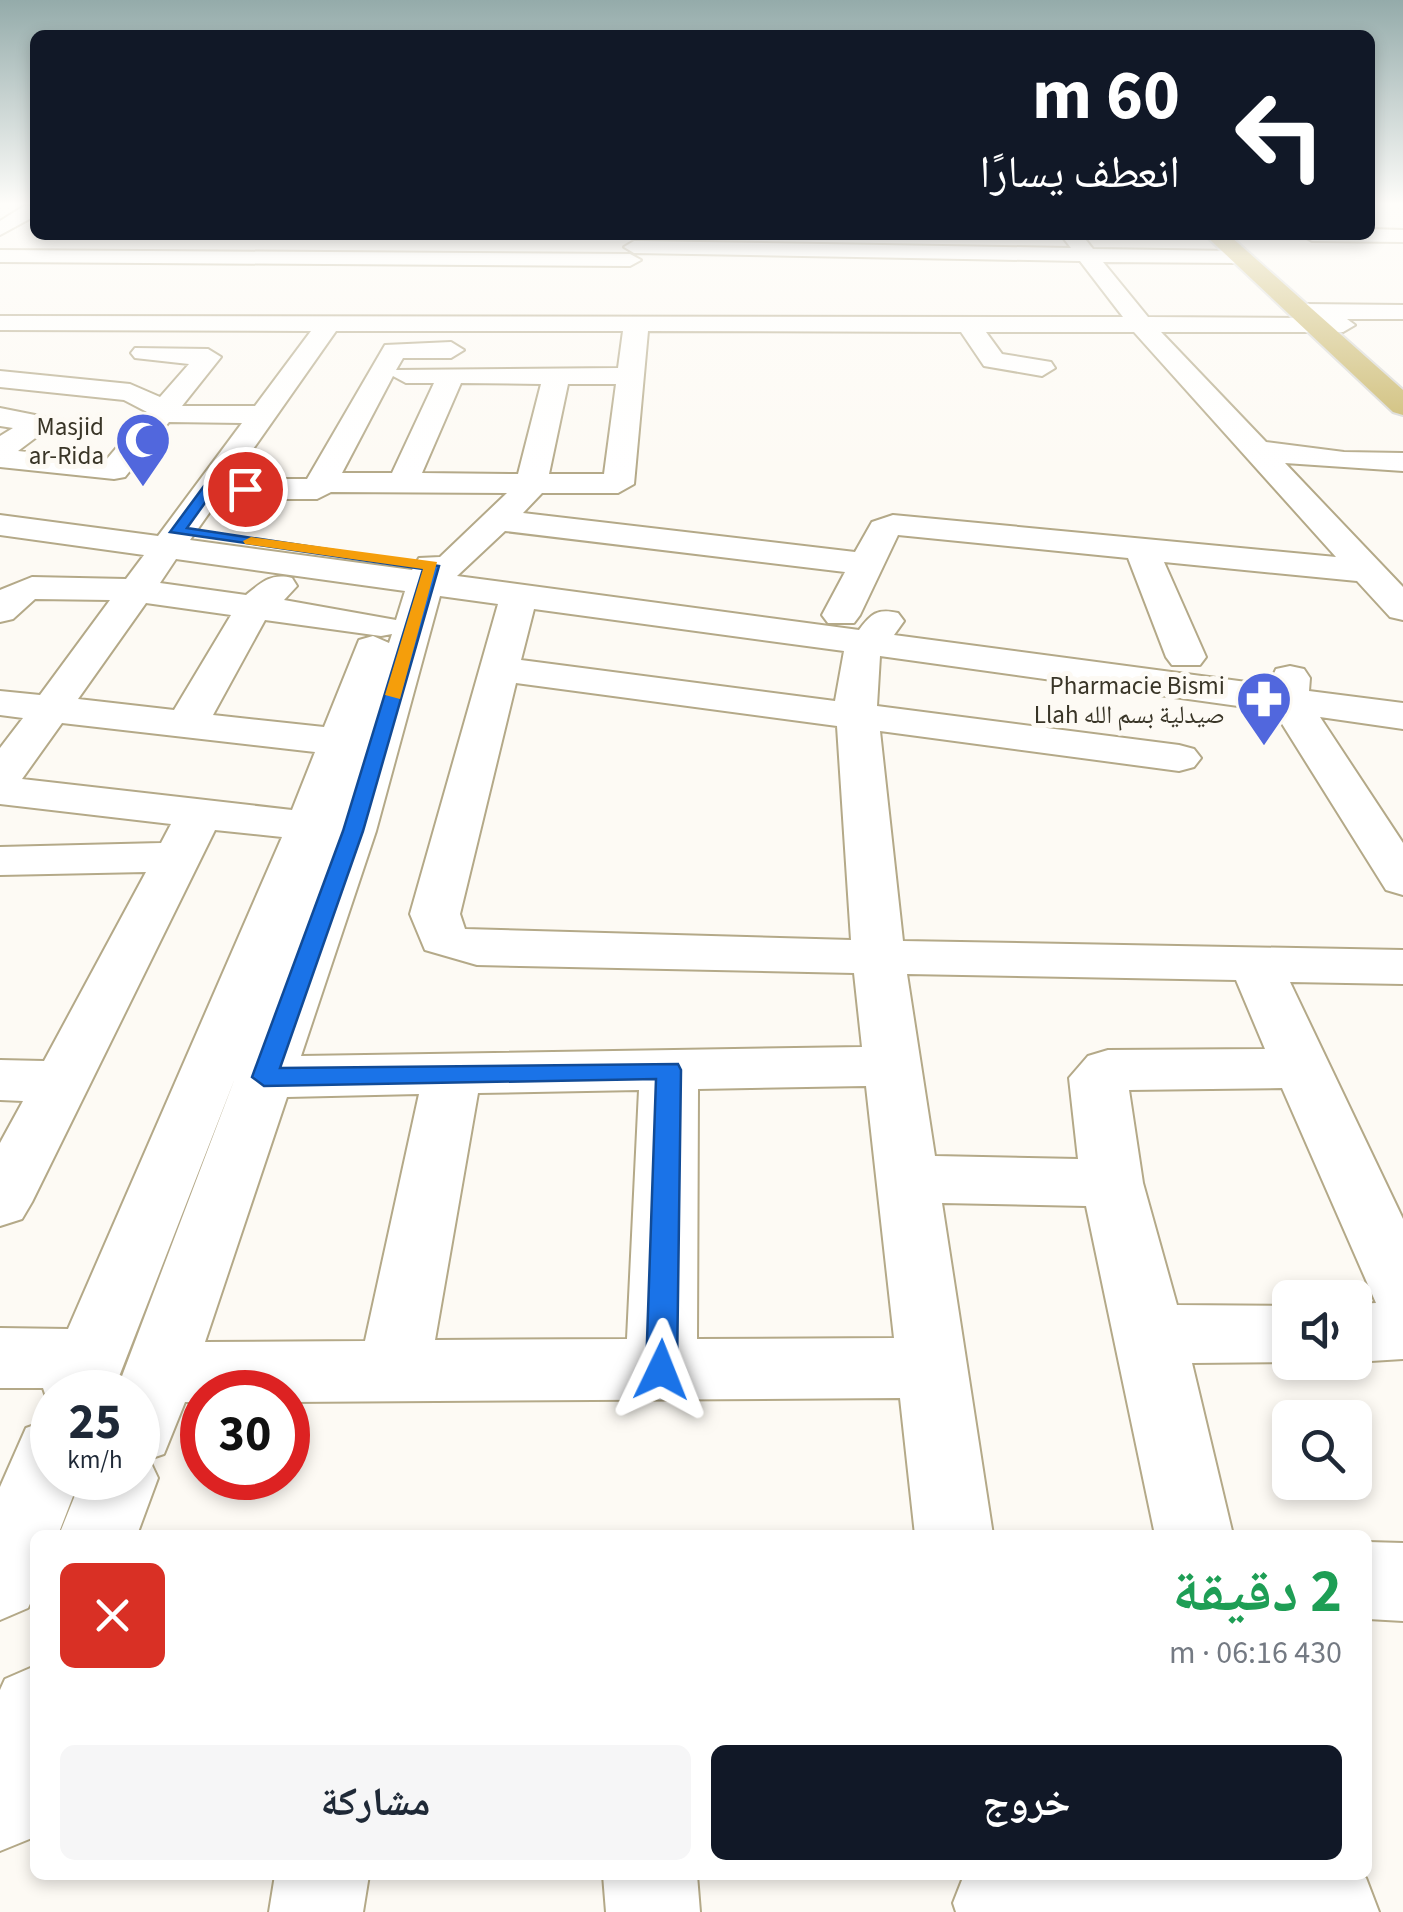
<!DOCTYPE html>
<html lang="ar">
<head>
<meta charset="utf-8">
<style>
	:root { --surface:#fff; --page:#f6f6f7; --text:#1f2937; --muted:#747a83; --accent:#111827 }
	body { margin:0; font-family:"Source Sans 3","Noto Naskh Arabic",sans-serif; background:var(--page); color:var(--text); direction:rtl; height:100vh; display:flex; flex-direction:column; font-size:38px; white-space:nowrap }
	* { box-sizing:border-box; margin:0 }
	p { font-size:32px; color:var(--muted) }
	.icon { flex:none; width:55px; height:55px; fill:none; stroke:currentColor; stroke-width:2; stroke-linecap:round; stroke-linejoin:round }
	.map { position:relative; flex:1; overflow:hidden; direction:ltr }
	.drawer { position:absolute; left:30px; top:1530px; width:1342px; height:350px; display:flex; flex-direction:column; background:var(--surface); border-radius:15px; box-shadow:0 5px 15px #0003; direction:rtl }
	.drawer>* { flex:none }
	.banner { position:absolute; left:30px; top:30px; width:1345px; height:210px; border-radius:15px; box-shadow:0 5px 15px #0003; direction:rtl; background:#111827; color:#fff; overflow:hidden }
	.controls { position:absolute; left:1272px; top:1280px; display:grid; gap:20px }
	.controls a { display:grid; place-items:center; width:100px; height:100px; border-radius:15px; background:var(--surface); box-shadow:0 5px 15px #0003; font-size:50px }
	.speed { position:absolute; left:30px; top:1370px; display:flex; gap:20px; font-size:50px; font-weight:700; text-align:center }
	.speed>* { display:grid; place-content:center; width:130px; height:130px; border-radius:50%; background:var(--surface); box-shadow:0 5px 15px #0003; line-height:1 }
	.speed small { font-size:25px; font-weight:400 }
	.speed .limit { border:15px solid #d22; background:#fff; color:#111 }
	.pin { position:absolute; display:grid; place-items:center; width:85px; height:85px; color:#fff; margin:-42px; border:5px solid #fff; border-radius:50%; box-shadow:0 2px 10px #0007 }
	.me { position:absolute; width:110px; margin:-55px; rotate:2deg; stroke-linejoin:round; filter:drop-shadow(0 0 8px #0008) }
	.turn { display:flex; align-items:center; gap:35px; height:210px; padding:0 30px; font-size:45px }
	.turn .icon { width:130px; height:130px; stroke-width:2.5 }
	.turn b { display:block; font-size:70px; line-height:85px }
	.round { display:grid; place-items:center; flex:none; width:105px; height:105px; border-radius:15px; background:var(--page) }
	.summary { display:flex; align-items:center; justify-content:space-between; height:170px; padding:0 30px }
	h1 { font-size:60px; font-weight:700; line-height:75px; color:#1e9e55 }
	.primary-button { display:flex; gap:20px; margin-top:auto; padding:20px 30px }
	.primary-button a { flex:1; height:115px; border-radius:15px; background:var(--accent); color:#fff; font-size:40px; font-weight:700; line-height:115px; text-align:center }
	.primary-button a+a { background:var(--page); color:var(--text) }
	.map>svg:first-child { display:block }
	.lines { fill:none; stroke-linecap:round; stroke-linejoin:round }
	.minor-casing { stroke:#b4a988; stroke-width:4 }
	.major-casing { stroke:#d7d7d4; stroke-width:4 }
	.minor { fill:#fff; fill-rule:evenodd }
	.major { fill:#c8b566; fill-rule:evenodd }
	.route { fill:#1a73e8; stroke:#114b97; stroke-width:2.5 }
	.slow { fill:#f59e0b }
	.labels { text-anchor:middle; stroke-width:10; stroke-linejoin:round; paint-order:stroke }
	.far-poi-label { font-size:25px; fill:#393527; stroke:#fdfaf4; text-anchor:end }
</style>
</head>
<body>
<div class="map">
<svg width="1403" height="1912" viewBox="0 0 1403 1912">
	<rect width="100%" height="100%" fill="#fdfaf4"/>
	<g class="lines">
		<g class="minor-casing">
			<path id="minor" d="M24,206H35V216L0,235V221Z
				M1370,229L1403,230V242L1312,241L1302,235H1370Z
				M1061,235H1082L1093,249L1238,251L1249,257L1238,263L1103,262L1148,317L1303,318L1293,311L1305,304L1403,305V319H1347L1355,325L1343,332H1161L1266,442L1344,452L1403,453V471L1285,463L1403,587V620L1390,617L1357,581L1164,562L1206,657L1200,665H1172L1166,657L1128,558L898,535L860,615L854,623H828L822,615L845,572L505,531L457,576L859,630C871,614 877,608 898,613L904,621L894,635L1269,685L1276,669L1290,666L1304,669L1310,678L1309,691L1403,703V729L1320,717L1403,843V895L1386,890L1274,711L880,656L877,706L1179,745L1194,749L1201,758L1194,767L1179,771L880,731L903,941L1403,950V984L1290,982L1403,1219V1359L1355,1362V1304L1376,1303L1282,1088L1129,1090L1143,1183L1177,1305L1290,1306V1362H1294L1192,1363L1233,1535H1155L1086,1206L942,1203L993,1535H915L900,1398L288,1402V1392H202V1402H185L164,1454L149,1459L158,1478L137,1535H59L82,1478H138V1392H116L235,1078L113,1392H52V1414L43,1388H0V1328L68,1329L282,837L215,830L32,1202L22,1219L0,1226V1143L23,1101L0,1100V1060L44,1061L146,872L0,875V847L161,843L171,824L0,804V748L23,718L0,715V691L40,695L110,600L35,599L13,619L0,622V590L32,577L126,579L144,555L0,535V515L158,536L242,423L169,422L125,477L114,479L0,467V436L13,428L0,426V408L50,418L54,424L18,451L106,460L147,412L124,400L0,387V371L130,384L160,397L189,364L135,358L131,353L135,348L208,349L221,357L182,406H255L311,331L0,330V316L1123,317L1080,261L634,253L624,247L634,241L1071,248ZM336,331H623L618,368L396,370L403,358H451L464,350L451,342L385,345L307,479H232ZM648,331L961,332L984,366L1042,376L1055,368L1051,362L1002,354L986,332H1134L1336,557L893,515L872,522L855,552L523,513L542,493H618L634,484ZM393,376L406,383H434L392,473H342ZM461,383L541,384L518,474L422,473ZM568,384H616L604,474H549ZM331,492L507,493L440,557L419,558L412,570L190,540L219,499H317ZM176,559L405,591L396,620L284,600L297,586L292,578C271,573 262,582 246,595L160,583ZM440,596L498,604L410,914L425,950L477,965L854,973L862,1047L301,1056L376,831ZM146,603L231,615L174,710L78,699ZM534,609L844,651L835,701L521,660ZM265,620L381,636L392,634L389,643L373,636L359,640L324,727L213,715ZM516,683L837,726L851,940L465,929L460,914ZM62,723L315,752L292,810L22,779ZM907,974L1236,980L1265,1049L1108,1050L1088,1056L1069,1078L1078,1159L935,1156ZM866,1086L894,1338L697,1339L698,1089ZM639,1090L627,1339L435,1340L478,1093ZM419,1094L365,1341L205,1342L287,1097Z
				M0,250L630,254L641,260L630,266L0,262Z
				M52,1419V1478H80L58,1535H35V1593L28,1608L0,1620V1487L26,1428Z
				M1368,1542L1403,1543V1621L1368,1619Z
				M35,1666V1830L32,1838L0,1851V1690L5,1679Z
				M275,1875H369L363,1912H269Z
				M603,1875H697L700,1912H606Z
				M964,1875H1360L1366,1878L1379,1912H956L953,1903Z"/>
		</g>
		<g class="major-casing">
			<path id="major" d="M1205,235H1229L1403,390V415L1393,412Z"/>
		</g>
		<use href="#minor" class="minor"/>
		<use href="#major" class="major"/>
	</g>
	<linearGradient id="sky" x2="0" y2="1"><stop stop-color="#94abaa"/><stop offset="0.43" stop-color="#fefdfa"/><stop offset="1" stop-color="#fefdfa" stop-opacity="0"/></linearGradient>
	<rect width="1403" height="474" fill="url(#sky)"/>
	<path class="route" d="M245,485L250,492L212,493L187,528L439,566L363,831L280,1068L678,1064L681,1070L677,1370L672,1379L661,1383L650,1379L646,1370L656,1079L264,1086L252,1077L343,831L423,569L170,532L204,486Z"/>
	<path class="slow" d="M251,537L437,562L400,699L385,695L423,569L245,544L243,541Z"/>
	<defs>
		<g id="mosque-pin" transform="scale(2.875)"><path d="M0 17L-7.5 6A9.5 9.5 0 1 1 7.5 6Z" fill="#5167dd" stroke="#fdfaf4"/><path d="M3.5-4.9A6 6 0 1 0 3.5 4.9A5 5 0 1 1 3.5-4.9Z" fill="#fff"/></g>
		<g id="pharmacy-pin" transform="scale(2.875)"><path d="M0 17L-7.5 6A9.5 9.5 0 1 1 7.5 6Z" fill="#5167dd" stroke="#fdfaf4"/><path d="M-2-6h4v4h4v4h-4v4h-4v-4h-4v-4h4Z" fill="#fff"/></g>
	</defs>
	<g fill-rule="evenodd">
		<use href="#mosque-pin" x="143" y="440"/>
		<use href="#pharmacy-pin" x="1264" y="699"/>
	</g>
	<g class="labels">
		<g class="far-poi-label">
			<text x="104" y="435">Masjid<tspan x="104" dy="29">ar-Rida</tspan></text>
			<text x="1225" y="694">Pharmacie Bismi<tspan x="1225" dy="29">Llah صيدلية بسم الله</tspan></text>
		</g>
	</g>
</svg>
<div class="controls">
<a><svg class="icon" aria-label="sound" viewBox="0 0 24 24"><path d="M4 9h4l5-4v14l-5-4H4zM17 9q2 3 0 6"/></svg></a>
<a><svg class="icon" aria-label="search" viewBox="0 0 24 24"><circle cx="10" cy="10" r="6"/><path d="M15 15l6 6"/></svg></a>
</div>
<div class="speed"><div>25<small>km/h</small></div><div class="limit">30</div></div>
<div class="pin" style="left:245px;top:489px;background:#d93025"><svg class="icon" aria-label="arrive" viewBox="0 0 24 24"><path d="M6 21V4h12l-3 4 3 4H6"/></svg></div>
<svg class="me" style="left:661px;top:1370px" viewBox="-20 -20 40 40"><path d="M0-17L14 15 0 8-14 15z" fill="#1a73e8" stroke="#fff" stroke-width="4"/></svg>
<div class="banner">
<div class="turn"><svg class="icon" aria-label="left" viewBox="0 0 24 24"><path d="M17 20v-9H6M10 6l-5 5 5 5"/></svg><div><b>60 m</b>انعطف يسارًا</div></div>
</div>
<section class="drawer">
<div class="summary"><div><h1>2 دقيقة</h1><p>430 m · 06:16</p></div><a class="round" style="background:#d93025;color:#fff"><svg class="icon" aria-label="close" viewBox="0 0 24 24"><path d="M6 6l12 12M18 6L6 18"/></svg></a></div>
<div class="primary-button"><a>خروج</a><a>مشاركة</a></div>
</section>
</div>
</body>
</html>
